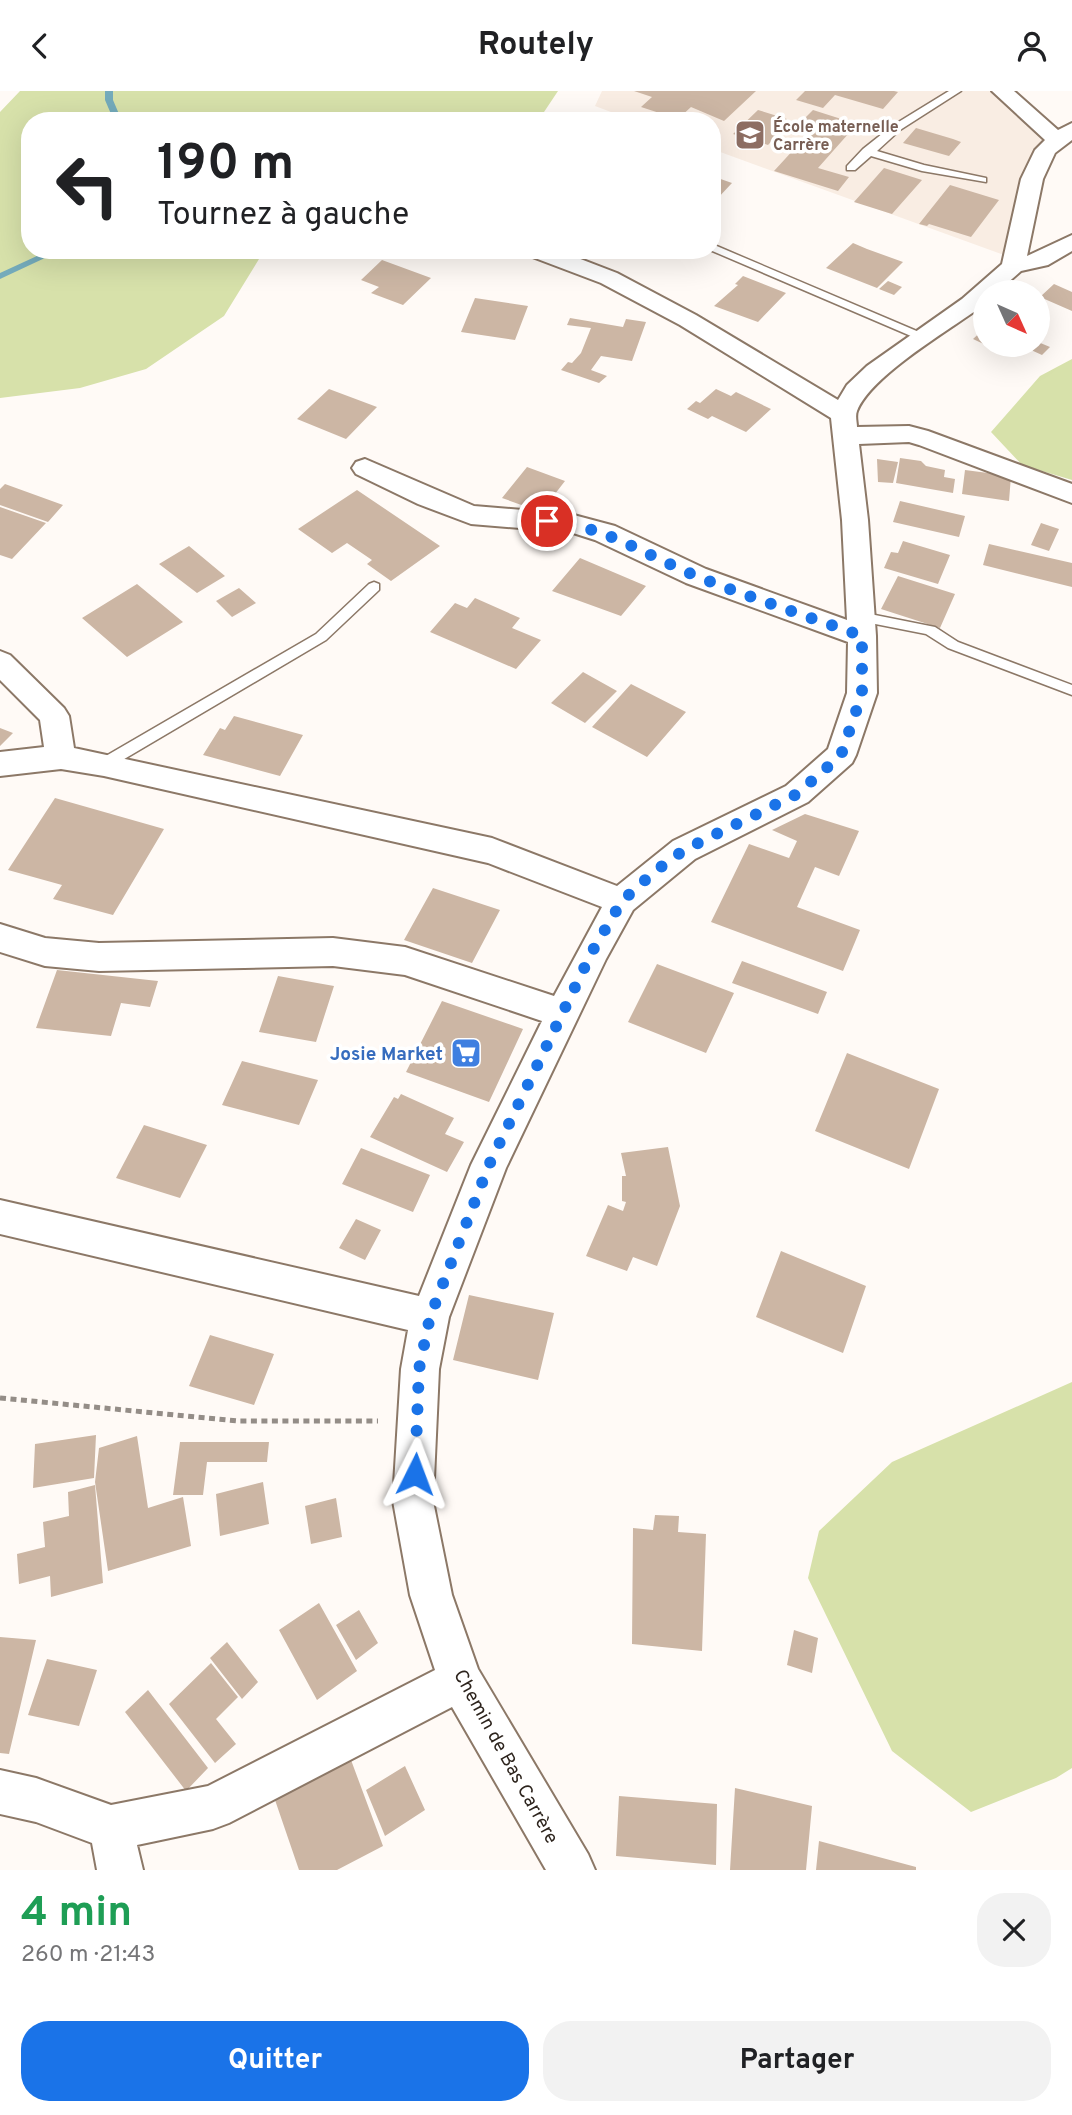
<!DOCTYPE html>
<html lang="fr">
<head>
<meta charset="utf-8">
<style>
	:root { --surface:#fff; --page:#f2f2f2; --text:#202124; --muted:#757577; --accent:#1a73e8 }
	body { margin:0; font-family:Overpass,sans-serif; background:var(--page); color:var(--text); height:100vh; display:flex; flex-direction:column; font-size:26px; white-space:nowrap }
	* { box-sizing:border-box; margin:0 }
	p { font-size:23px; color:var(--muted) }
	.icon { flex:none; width:38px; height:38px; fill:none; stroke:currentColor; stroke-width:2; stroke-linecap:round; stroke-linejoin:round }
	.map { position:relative; height:1779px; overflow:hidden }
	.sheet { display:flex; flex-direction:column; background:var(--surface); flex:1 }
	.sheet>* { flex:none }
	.hud { position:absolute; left:21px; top:21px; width:700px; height:147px; border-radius:28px; box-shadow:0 7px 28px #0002; background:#fff; color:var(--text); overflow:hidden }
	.needle { width:46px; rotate:135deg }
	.fabs { position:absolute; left:973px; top:189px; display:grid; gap:14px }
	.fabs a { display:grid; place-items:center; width:77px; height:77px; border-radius:50%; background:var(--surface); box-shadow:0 7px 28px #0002; font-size:35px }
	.pin { position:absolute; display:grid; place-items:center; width:60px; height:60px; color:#fff; margin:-30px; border:4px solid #fff; border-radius:50%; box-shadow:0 2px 7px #0007 }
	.me { position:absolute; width:77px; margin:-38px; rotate:3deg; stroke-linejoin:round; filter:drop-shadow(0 0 5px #0008) }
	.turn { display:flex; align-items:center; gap:24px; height:147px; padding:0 21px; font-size:32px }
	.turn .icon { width:91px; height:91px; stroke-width:2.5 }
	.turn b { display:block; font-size:49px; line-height:60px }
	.round { display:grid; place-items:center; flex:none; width:74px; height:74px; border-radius:28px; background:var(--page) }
	.head { display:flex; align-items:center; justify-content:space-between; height:119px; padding:0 21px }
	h1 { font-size:42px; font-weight:700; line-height:52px; color:#1e9e55 }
	.button { display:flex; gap:14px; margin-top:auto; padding:14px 21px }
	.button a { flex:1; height:80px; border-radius:28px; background:var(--accent); color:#fff; font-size:28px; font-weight:700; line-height:80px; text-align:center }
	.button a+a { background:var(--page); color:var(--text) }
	header { display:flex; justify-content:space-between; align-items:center; height:91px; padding:0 21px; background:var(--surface); font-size:32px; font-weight:700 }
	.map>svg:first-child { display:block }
	.built { fill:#f9ede3 }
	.green { fill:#d7e1aa }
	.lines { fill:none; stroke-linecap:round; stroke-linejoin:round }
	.stream { fill:#74abbb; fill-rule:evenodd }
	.building { fill:#ccb6a4 }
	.lane-casing { stroke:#8c7867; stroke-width:3 }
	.street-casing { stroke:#8c7867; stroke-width:4 }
	.path { stroke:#948d87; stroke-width:5; stroke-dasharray:6 4.5; stroke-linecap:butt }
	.lane { fill:#fff; fill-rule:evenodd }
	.street { fill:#fff; fill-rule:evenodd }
	.route { stroke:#1a73e8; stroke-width:12; stroke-dasharray:0 21.6 }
	.labels { text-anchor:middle; stroke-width:7; stroke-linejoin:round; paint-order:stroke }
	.far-education-label { font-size:16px; font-weight:bold; fill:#785e54; stroke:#fff; text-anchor:start }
	.shop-label { font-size:19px; font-weight:bold; fill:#366cbe; stroke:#fff; text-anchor:end }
	.street-label { font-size:19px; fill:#2d241d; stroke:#fff }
</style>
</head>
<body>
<header><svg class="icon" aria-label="back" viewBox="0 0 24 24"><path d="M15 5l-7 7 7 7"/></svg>Routely<svg class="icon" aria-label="person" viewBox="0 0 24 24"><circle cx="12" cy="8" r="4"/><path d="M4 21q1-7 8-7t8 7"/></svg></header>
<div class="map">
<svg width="1072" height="1779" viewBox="0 0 1072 1779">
	<rect width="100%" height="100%" fill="#fffaf6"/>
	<path class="built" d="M602,0H1004L1049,43L1015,168L712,58V30H635L595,15Z"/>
	<path class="green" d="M20,0H558L538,30H30V159H261L259,168L224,225L146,278L80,297L0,307V21Z
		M1072,268V389L1022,374L991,341L1040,285Z
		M1072,1291V1677L1056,1687L971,1721L892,1660L808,1487L819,1440L892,1371Z"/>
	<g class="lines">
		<path class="stream" d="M105,0H113V9L122,30H114L105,9Z
			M50,159H62L0,188V182Z"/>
	</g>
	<path class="building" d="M634,0H756L724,30L691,16L678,28L641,16L652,6Z
		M805,0H894L898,1L883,18L835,4L823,17L796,9Z
		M758,19L787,28L781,34L785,36L768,54L733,43Z
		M813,19L857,33L818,77L849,86L838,100L774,80L807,44L792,40Z
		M916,37L953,48L961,51L949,65L903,52Z
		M884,77L922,89L892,123L854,111Z
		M712,85L732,92L717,108L712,106Z
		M950,94L999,109L971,146L929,133L927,135L919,133Z
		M853,152L867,158L903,171L877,197L826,177Z
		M382,169L431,187L403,214L371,202L379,196L361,189Z
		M743,185L786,202L758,231L714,215L738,194L735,193Z
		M888,190L902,196L894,204L879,198Z
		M1054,193L1072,201V220L1040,206Z
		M475,207L528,215L515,249L461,241Z
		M570,227L623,236L626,228L646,231L632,270L601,265L591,279L607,285L599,292L561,279L568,271L572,272L581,262L591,237L567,234Z
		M985,237V254H1018L1007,264L973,248Z
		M1038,251L1050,256L1042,264L1020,254H1038Z
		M329,298L377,316L346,348L297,328Z
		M716,298L731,305L736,301L771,318L746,341L712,325L708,328L687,318L696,310L700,312Z
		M900,367L921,370L926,375L945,379L944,386L955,388L953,402L896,392Z
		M877,368L898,371L893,392L878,391Z
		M527,376L565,390L541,421L502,407Z
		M965,379L1011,385L1009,410L962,403Z
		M5,393L63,414L48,431L0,414V398Z
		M357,399L440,455L391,490L367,473L372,469L347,452L332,462L298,438Z
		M900,410L965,425L959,446L893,431Z
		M0,416L46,432L12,468L0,464Z
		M1041,432L1059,438L1049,460L1031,454Z
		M903,450L950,464L938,493L884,477L891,461L898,462Z
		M989,453L1072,472V496L983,474Z
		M189,455L225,485L197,502L159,473Z
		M580,467L646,495L621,525L552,500Z
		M898,485L955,503L940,537L881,518Z
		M137,493L183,531L127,566L82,527Z
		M239,497L256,512L232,526L216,510Z
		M475,507L520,527L512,537L541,549L516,578L430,541L455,512L467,517Z
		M583,581L617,600L585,632L551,612Z
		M631,593L686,621L647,666L592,636Z
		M234,625L303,644L280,685L203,664L220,637L225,639Z
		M0,637L13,642L0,655Z
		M55,707L164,738L113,824L53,808L62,794L8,779Z
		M805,723L859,740L839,785L815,776L797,816L860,839L843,880L711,831L749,753L789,767L797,750L772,739Z
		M433,797L500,819L472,872L404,849Z
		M742,870L827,901L818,923L732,892Z
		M657,873L734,902L706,962L628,931Z
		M57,879L158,890L150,916L121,912L111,945L36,937Z
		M278,885L334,895L316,951L259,941Z
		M442,910L523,938L489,1011L406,981Z
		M847,962L939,998L909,1078L815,1040Z
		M242,970L318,989L299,1034L222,1014Z
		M401,1003L454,1027L445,1043L464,1051L447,1081L370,1046L394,1006L398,1008Z
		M144,1034L207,1054L180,1107L116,1087Z
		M668,1056L680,1115L657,1175L633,1166L627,1180L586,1165L608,1114L623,1120L626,1111L622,1110V1085H626L621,1062Z
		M361,1057L430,1084L413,1121L342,1093Z
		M356,1128L381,1139L365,1169L339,1157Z
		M781,1160L866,1195L843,1262L756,1226Z
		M469,1204L554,1222L538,1289L453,1269Z
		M210,1244L274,1263L254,1314L189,1295Z
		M96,1344L94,1387L33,1397L35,1353Z
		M137,1345L148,1417L183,1406L191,1455L108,1480L95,1391L99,1357Z
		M180,1351H269L267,1371H207L203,1404H173Z
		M263,1391L269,1433L220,1445L216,1403Z
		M95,1394L103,1492L51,1506L50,1485L19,1493L17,1463L45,1456L43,1431L69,1425L68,1401Z
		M336,1407L342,1446L311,1453L305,1415Z
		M655,1424L679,1425L678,1441L706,1443L702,1560L632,1553L633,1437L653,1439Z
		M319,1512L357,1580L317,1609L279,1539Z
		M359,1519L378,1552L356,1569L336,1534Z
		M794,1539L818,1547L812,1582L787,1574Z
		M0,1546L36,1549L9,1663L0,1662Z
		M227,1551L258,1591L242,1608L210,1567Z
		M47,1568L97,1579L79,1635L28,1624Z
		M211,1572L238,1606L216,1628L236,1653L215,1672L169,1613Z
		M148,1599L208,1677L186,1700L125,1621Z
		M351,1669L383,1755L337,1779H299L275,1709Z
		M405,1675L425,1719L385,1745L366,1699Z
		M735,1697L812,1715L806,1779H730Z
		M619,1705L717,1713L716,1774L616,1765Z
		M819,1750L916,1776V1779H816Z"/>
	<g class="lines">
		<g class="lane-casing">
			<path id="lane" d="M949,0H961L900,39L877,60L924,74L986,87V91L922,80L871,65L855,79H847V75L863,58L892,35Z
				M712,153L926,244L928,246L922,250L918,248L710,159Z
				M374,491L379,493V499L326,549L109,677H99L97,673L99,669L316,543L369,493Z
				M860,521L935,536L958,551L1072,594V604L948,557L926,543L855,529L853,526Z"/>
		</g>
		<g class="street-casing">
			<path id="street" d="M992,0H1014L1058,39L1072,32V49L1055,62L1043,88L1027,165L1072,144V160L1048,174L1021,180L997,201H985V212L978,218C946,241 871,285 857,320C855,325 857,331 857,336L909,335L928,340L1072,393V412L919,354L909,351L859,353L868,429L876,545L877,602L856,664L852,672L808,711L695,768L633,819L606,868L506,1077L449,1226L439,1278L433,1410L452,1504L478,1578L588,1763L595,1779H546L452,1616L229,1732L213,1738L137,1754L143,1779H97L92,1752L36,1731L0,1723V1679L36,1687L111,1714L208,1695L435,1579L410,1504L393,1410L401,1278L408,1239L0,1143V1109L419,1205L471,1074L542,930L405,884L333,875L99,880L45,875L0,861V833L45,847L99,852L333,847L405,856L554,905L602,816L488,772L104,685L61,678L0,685V661L44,656L40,629L0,589V560L10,564L64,617L69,625L74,657L492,747L617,795L673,750L786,695L828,658L847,602L848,551L686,492L595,449L570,441L471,433L418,413L356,383L352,377L356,371L365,368L474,415L570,423L615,435L706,478L847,529L842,429L831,327L680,234L601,192L527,164L524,159H557L617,182L696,224L838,309L847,294L867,275L962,208L1002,173L1021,88L1035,59L1045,49Z"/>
		</g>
		<path class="path" d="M0,1307L238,1330H378"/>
		<use href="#lane" class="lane"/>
		<use href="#street" class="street"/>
	</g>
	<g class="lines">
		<path class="route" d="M415,1383L419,1278L430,1226L489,1074L593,859L622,810L654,781L684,759L797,703L841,664L862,603V545C807,525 751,507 696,485C646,464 602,434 547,430"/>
	</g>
	<defs>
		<g id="school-square" transform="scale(1.575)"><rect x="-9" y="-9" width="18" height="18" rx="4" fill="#8d6e63" stroke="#fff"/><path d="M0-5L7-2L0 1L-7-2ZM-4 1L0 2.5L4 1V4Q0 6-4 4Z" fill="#fff"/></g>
		<g id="supermarket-square" transform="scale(1.575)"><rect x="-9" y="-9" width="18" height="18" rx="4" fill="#3f7fe0" stroke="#fff"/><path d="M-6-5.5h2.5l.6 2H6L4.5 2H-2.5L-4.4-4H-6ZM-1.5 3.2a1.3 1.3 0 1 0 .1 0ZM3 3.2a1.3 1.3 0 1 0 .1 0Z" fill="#fff"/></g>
	</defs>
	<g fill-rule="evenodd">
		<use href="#school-square" x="750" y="44"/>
		<use href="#supermarket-square" x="466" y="962"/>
	</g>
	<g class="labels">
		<g class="far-education-label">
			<text x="773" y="41">École maternelle<tspan x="773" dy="18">Carrère</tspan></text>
		</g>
		<g class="shop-label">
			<text x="443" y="969">Josie Market</text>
		</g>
		<g class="street-label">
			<text transform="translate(507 1665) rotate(61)" y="7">Chemin de Bas Carrère</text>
		</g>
	</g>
</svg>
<div class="fabs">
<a><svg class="needle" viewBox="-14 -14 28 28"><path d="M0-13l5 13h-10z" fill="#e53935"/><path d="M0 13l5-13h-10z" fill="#757577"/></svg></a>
</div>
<div class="pin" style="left:547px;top:430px;background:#d93025"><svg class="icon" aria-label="arrive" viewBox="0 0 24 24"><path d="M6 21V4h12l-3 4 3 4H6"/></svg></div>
<svg class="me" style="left:415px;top:1383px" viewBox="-20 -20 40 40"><path d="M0-17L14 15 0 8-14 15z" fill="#1a73e8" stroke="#fff" stroke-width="4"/></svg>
<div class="hud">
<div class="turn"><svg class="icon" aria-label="left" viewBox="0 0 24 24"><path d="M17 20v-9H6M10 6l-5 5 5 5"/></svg><div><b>190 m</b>Tournez à gauche</div></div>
</div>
</div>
<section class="sheet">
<div class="head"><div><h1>4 min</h1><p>260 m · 21:43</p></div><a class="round"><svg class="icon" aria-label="close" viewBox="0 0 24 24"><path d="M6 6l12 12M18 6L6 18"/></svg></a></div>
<div class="button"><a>Quitter</a><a>Partager</a></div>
</section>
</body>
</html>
